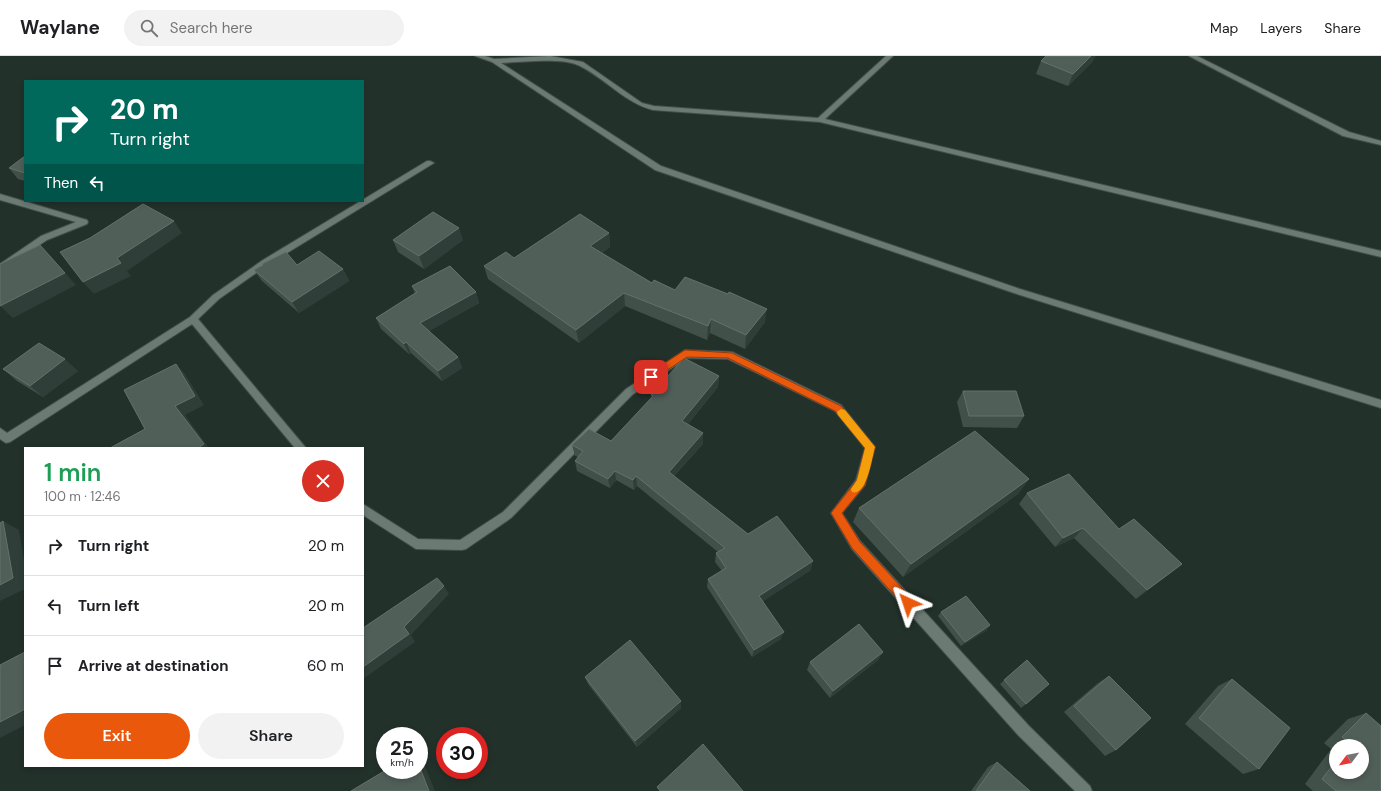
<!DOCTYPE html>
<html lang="en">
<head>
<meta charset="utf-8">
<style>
	:root { --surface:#fff; --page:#f2f2f2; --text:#202124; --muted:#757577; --line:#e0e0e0; --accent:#ea580c }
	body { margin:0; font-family:"DM Sans",sans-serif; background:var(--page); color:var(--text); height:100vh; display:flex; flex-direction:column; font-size:15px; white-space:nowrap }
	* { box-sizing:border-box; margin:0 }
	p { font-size:13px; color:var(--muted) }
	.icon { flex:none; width:22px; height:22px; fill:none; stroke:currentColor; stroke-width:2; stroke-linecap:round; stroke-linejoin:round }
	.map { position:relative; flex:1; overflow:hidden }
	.side { position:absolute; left:24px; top:391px; width:340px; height:320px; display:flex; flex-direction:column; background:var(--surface); border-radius:0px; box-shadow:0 2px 6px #0003 }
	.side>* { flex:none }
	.guide { position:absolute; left:24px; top:24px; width:340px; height:122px; border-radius:0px; box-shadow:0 2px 6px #0003; background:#00695c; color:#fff; overflow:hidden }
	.needle { width:26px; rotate:238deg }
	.tools { position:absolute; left:1329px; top:683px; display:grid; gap:8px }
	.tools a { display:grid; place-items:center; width:40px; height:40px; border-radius:50%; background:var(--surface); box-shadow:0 2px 6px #0003; font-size:20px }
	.speed { position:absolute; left:376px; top:671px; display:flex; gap:8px; font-size:20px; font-weight:700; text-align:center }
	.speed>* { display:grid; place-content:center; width:52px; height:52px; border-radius:50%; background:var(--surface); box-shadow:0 2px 6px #0003; line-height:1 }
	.speed small { font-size:10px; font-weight:400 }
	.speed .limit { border:6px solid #d22; background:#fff; color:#111 }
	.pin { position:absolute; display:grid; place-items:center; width:34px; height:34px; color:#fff; margin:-17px; border-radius:8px; box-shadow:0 2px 6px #0006 }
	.me { position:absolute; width:44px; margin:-22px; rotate:318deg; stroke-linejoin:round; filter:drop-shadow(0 0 3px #0008) }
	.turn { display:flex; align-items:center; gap:14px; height:84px; padding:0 20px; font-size:18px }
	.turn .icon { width:52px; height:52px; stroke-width:2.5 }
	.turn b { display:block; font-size:28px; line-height:34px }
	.then { display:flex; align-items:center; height:38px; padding:0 20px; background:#0003; gap:8px; font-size:15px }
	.round { display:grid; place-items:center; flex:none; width:42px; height:42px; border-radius:21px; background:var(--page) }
	.headline { display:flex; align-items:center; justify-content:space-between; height:68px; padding:0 20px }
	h1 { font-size:24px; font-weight:600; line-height:30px; color:#1e9e55 }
	.cta { display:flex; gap:8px; margin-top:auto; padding:8px 20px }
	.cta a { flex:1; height:46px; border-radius:24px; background:var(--accent); color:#fff; font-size:16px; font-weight:600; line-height:46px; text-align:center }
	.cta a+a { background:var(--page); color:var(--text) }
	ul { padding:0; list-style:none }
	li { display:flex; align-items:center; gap:12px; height:60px; padding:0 20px; border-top:1px solid var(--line) }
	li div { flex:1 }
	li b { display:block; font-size:15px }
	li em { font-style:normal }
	header { display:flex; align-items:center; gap:24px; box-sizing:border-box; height:56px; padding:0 20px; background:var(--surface); border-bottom:1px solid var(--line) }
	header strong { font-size:19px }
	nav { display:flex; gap:22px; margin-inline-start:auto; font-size:14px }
	.search { width:280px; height:36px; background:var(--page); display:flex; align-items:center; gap:10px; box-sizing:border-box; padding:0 14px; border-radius:22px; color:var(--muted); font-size:15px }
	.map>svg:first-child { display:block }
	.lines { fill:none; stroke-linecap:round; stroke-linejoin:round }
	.minor-casing { stroke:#434e4a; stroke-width:2 }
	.minor { fill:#6b7b74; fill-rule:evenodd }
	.wall { fill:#42504a; fill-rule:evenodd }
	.shaded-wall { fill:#2f3e38 }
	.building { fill:#515f59; stroke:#65726c }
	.route { fill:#ea580c; stroke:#983908 }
	.slow { fill:#f59e0b }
</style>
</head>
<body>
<header>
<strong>Waylane</strong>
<div class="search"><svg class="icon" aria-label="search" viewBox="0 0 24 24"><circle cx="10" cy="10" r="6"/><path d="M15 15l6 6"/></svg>Search here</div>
<nav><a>Map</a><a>Layers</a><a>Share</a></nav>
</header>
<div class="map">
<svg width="1381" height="735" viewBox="0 0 1381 735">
	<rect width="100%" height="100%" fill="#23312b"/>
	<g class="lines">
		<g class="minor-casing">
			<path id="minor" d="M475,0H485L494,3L550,0L583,6L642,47L654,50L818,62L886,0H893L825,63L1381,195V201L820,66L653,54C625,47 606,23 580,10C564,1 520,6 501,7L661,110L1020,233L1381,344V352L1014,237L655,114L492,6Z
				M1189,0H1197L1349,76L1381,85V89L1343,80Z
				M427,105H430L434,107L269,208L219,243L198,263L306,392H295L192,268L10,386L6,387L0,383V372L7,377L190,261L213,239L263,204Z
				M0,138L87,164L88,166L87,168L47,184L0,215V208L41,180L76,166L0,144Z
				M685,294L732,296L841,349L875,391L865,429L842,457L860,485L1029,670L1090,730L1092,735H1075L1019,680L852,493L831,457L856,424L865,392L835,355L728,303L687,302L632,339L511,462L466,493L462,494L416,493L363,459V448L418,483L460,484L503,456L626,333Z"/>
		</g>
		<use href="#minor" class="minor"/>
	</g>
	<path class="wall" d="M1041,5H1093L1068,30L1036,18Z
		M25,100V125L18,123L9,112Z
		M609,177L610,191L602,197L652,227L675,234L765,266L745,293L710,277L707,284L625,250L579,287L488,223L484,210L514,202Z
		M393,184H463L424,213L398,196Z
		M297,209L343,213L349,225L299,257L262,225L254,214Z
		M412,230L476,236L479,247L429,275L458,301L462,312L442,325L411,297L409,298L381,273L376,262L415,238Z
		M3,313L78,315L43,341L17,325Z
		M719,320L718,331L688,368L703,377V388L674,420L748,478L811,514L763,545L781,583L752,601L707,531L708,523L722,515L715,506L716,497L718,496L637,430L634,434L616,424L610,432L577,415L575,405L578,401L575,400L572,389L611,385L652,342L651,339Z
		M963,335L1024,360L1017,372L963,371L957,346Z
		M1029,423L1018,438L903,521L853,466L859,452Z
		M1027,437L1119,473L1182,508L1136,543L1074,482L1055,491L1019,448Z
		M941,556L987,574L961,590L938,560Z
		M883,596L878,604L830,642L807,614L810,606Z
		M1027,604L1026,648L1021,652L1000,628Z
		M1109,620L1116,694L1105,700L1064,656L1098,627Z
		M585,621L681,652L637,691L588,628Z
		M1232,623L1259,713L1243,718L1185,668L1218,630Z
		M1366,657L1381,735H1313L1305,728L1331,693L1324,687L1348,663ZM1336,690H1362L1336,716Z
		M997,706L1030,735H971L988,711Z"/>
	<path class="shaded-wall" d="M1091,0H1096L1093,5L1068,30L1073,18Z
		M174,165L182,177L127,215L131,220L94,238L83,226L117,202Z
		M459,172L463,184L424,213L419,200Z
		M609,177L610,191L592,204L590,190Z
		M40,189L76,229L13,262L0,250Z
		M343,213L349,225L299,257L292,246Z
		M476,236L479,247L424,278L420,267Z
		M624,237L625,250L579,287L576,274Z
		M767,253L765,266L745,293L746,279Z
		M711,263L710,277L707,284L708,270Z
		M406,286L411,297L409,298L404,288Z
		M458,301L462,312L442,325L438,315Z
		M65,303L78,315L43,341L30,330Z
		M176,308L185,318L204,349L185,359L209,392H198L175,350Z
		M719,320L718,331L682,375V365Z
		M703,377V388L669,425V416Z
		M615,415L616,424L610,432L608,423Z
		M636,420L637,430L634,434L633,424Z
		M1029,423L1018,438L903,521L911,508Z
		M3,465L19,474L25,510V533L0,545V529Z
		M1083,472L1074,482L1055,491L1063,482Z
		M813,505L811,514L758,548L759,540Z
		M1182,508L1171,517L1136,543L1147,534Z
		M444,530L449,538L411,579L415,586L363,623V611L404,571Z
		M990,569L987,574L961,590L965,586Z
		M784,576L781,583L752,601L754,594Z
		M883,596L878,604L830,642L833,635Z
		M681,645V652L637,691L635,685Z
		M25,653V669L0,682V666Z
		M419,701L422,703L435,735H429L419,709Z"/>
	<path class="building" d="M1046,0H1091L1073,18L1041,5Z
		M25,100V117L9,112Z
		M143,148L174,165L117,202L121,207L83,226L60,196L90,182Z
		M433,156L459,172L419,200L393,184Z
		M580,158L609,177L590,190L652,227L654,224L675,234L685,221L728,238L729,236L767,253L746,279L711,263L708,270L624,237L576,274L484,210L506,196L514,202Z
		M40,189L65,217L0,250V208Z
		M319,195L343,213L292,246L254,214L263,209L262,208L286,196L297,209Z
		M450,210L476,236L420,267L458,301L438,315L406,286L404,288L376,262L417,236L412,230Z
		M39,287L65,303L30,330L3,313Z
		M684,302L719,320L682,365L703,377L669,416L748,478L777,460L813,505L759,540L784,576L754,594L708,523L726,512L716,497L725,492L636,420L633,424L615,415L608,423L575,405L583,395L572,389L589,373L611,385L653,340L651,339Z
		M176,308L195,340L175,350L204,388L198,392H110L145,373L124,334Z
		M963,335H1016L1024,360H969Z
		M975,375L1029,423L911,508L859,452Z
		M1069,418L1119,473L1134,463L1182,508L1147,534L1083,472L1063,482L1027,437Z
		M3,465L13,522L0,529V467Z
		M437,522L444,530L404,571L409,578L363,611V572Z
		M966,540L990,569L965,586L941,556Z
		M859,568L883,596L833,635L810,606Z
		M630,584L681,645L635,685L585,621Z
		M25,596V653L0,666V609Z
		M1027,604L1049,628L1026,648L1004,624Z
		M1109,620L1151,662L1116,694L1074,650Z
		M1232,623L1290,672L1259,713L1199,662Z
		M1366,657L1381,670V735H1336L1322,723L1336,705V716H1362V690H1347L1349,687L1342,681Z
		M703,688L743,735H660L657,731Z
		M997,706L1030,735H976Z
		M419,709L429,735H351L386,714H419Z"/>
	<path class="route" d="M685,294L732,297L841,350L875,391L865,429L842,457L860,486L912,543L914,547L912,551L908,552L905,551L852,492L831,457L857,424L865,392L835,355L728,302L687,301L654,323H648L647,321L648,318Z"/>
	<path class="slow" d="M841,353L845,354L875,391C872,401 867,441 852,436L851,433L857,424L865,392L838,359L837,356Z"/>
</svg>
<div class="tools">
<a><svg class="needle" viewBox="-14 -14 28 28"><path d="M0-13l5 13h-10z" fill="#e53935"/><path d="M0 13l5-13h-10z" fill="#757577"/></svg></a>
</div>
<div class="speed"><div>25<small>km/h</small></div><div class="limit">30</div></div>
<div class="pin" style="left:651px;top:321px;background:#d93025"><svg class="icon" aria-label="arrive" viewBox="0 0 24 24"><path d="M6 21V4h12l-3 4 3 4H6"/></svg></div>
<svg class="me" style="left:908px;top:547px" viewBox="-20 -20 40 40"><path d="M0-17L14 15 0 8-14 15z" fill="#ea580c" stroke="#fff" stroke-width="4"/></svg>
<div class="guide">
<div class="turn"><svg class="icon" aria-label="right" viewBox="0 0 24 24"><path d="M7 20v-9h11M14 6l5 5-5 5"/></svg><div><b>20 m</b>Turn right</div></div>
<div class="then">Then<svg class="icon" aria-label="left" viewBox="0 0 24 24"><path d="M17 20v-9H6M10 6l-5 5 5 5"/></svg></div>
</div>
<section class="side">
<div class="headline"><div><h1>1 min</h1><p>100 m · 12:46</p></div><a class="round" style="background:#d93025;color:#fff"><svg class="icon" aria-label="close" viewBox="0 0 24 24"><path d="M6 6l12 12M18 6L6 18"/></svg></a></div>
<ul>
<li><svg class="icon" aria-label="right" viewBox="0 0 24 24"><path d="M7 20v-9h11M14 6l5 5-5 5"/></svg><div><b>Turn right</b></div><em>20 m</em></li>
<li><svg class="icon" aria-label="left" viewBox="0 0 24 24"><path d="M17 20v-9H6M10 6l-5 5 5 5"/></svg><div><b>Turn left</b></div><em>20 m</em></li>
<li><svg class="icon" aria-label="arrive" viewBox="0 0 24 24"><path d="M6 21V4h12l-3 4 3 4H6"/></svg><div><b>Arrive at destination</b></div><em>60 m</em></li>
</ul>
<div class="cta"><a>Exit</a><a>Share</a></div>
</section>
</div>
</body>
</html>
